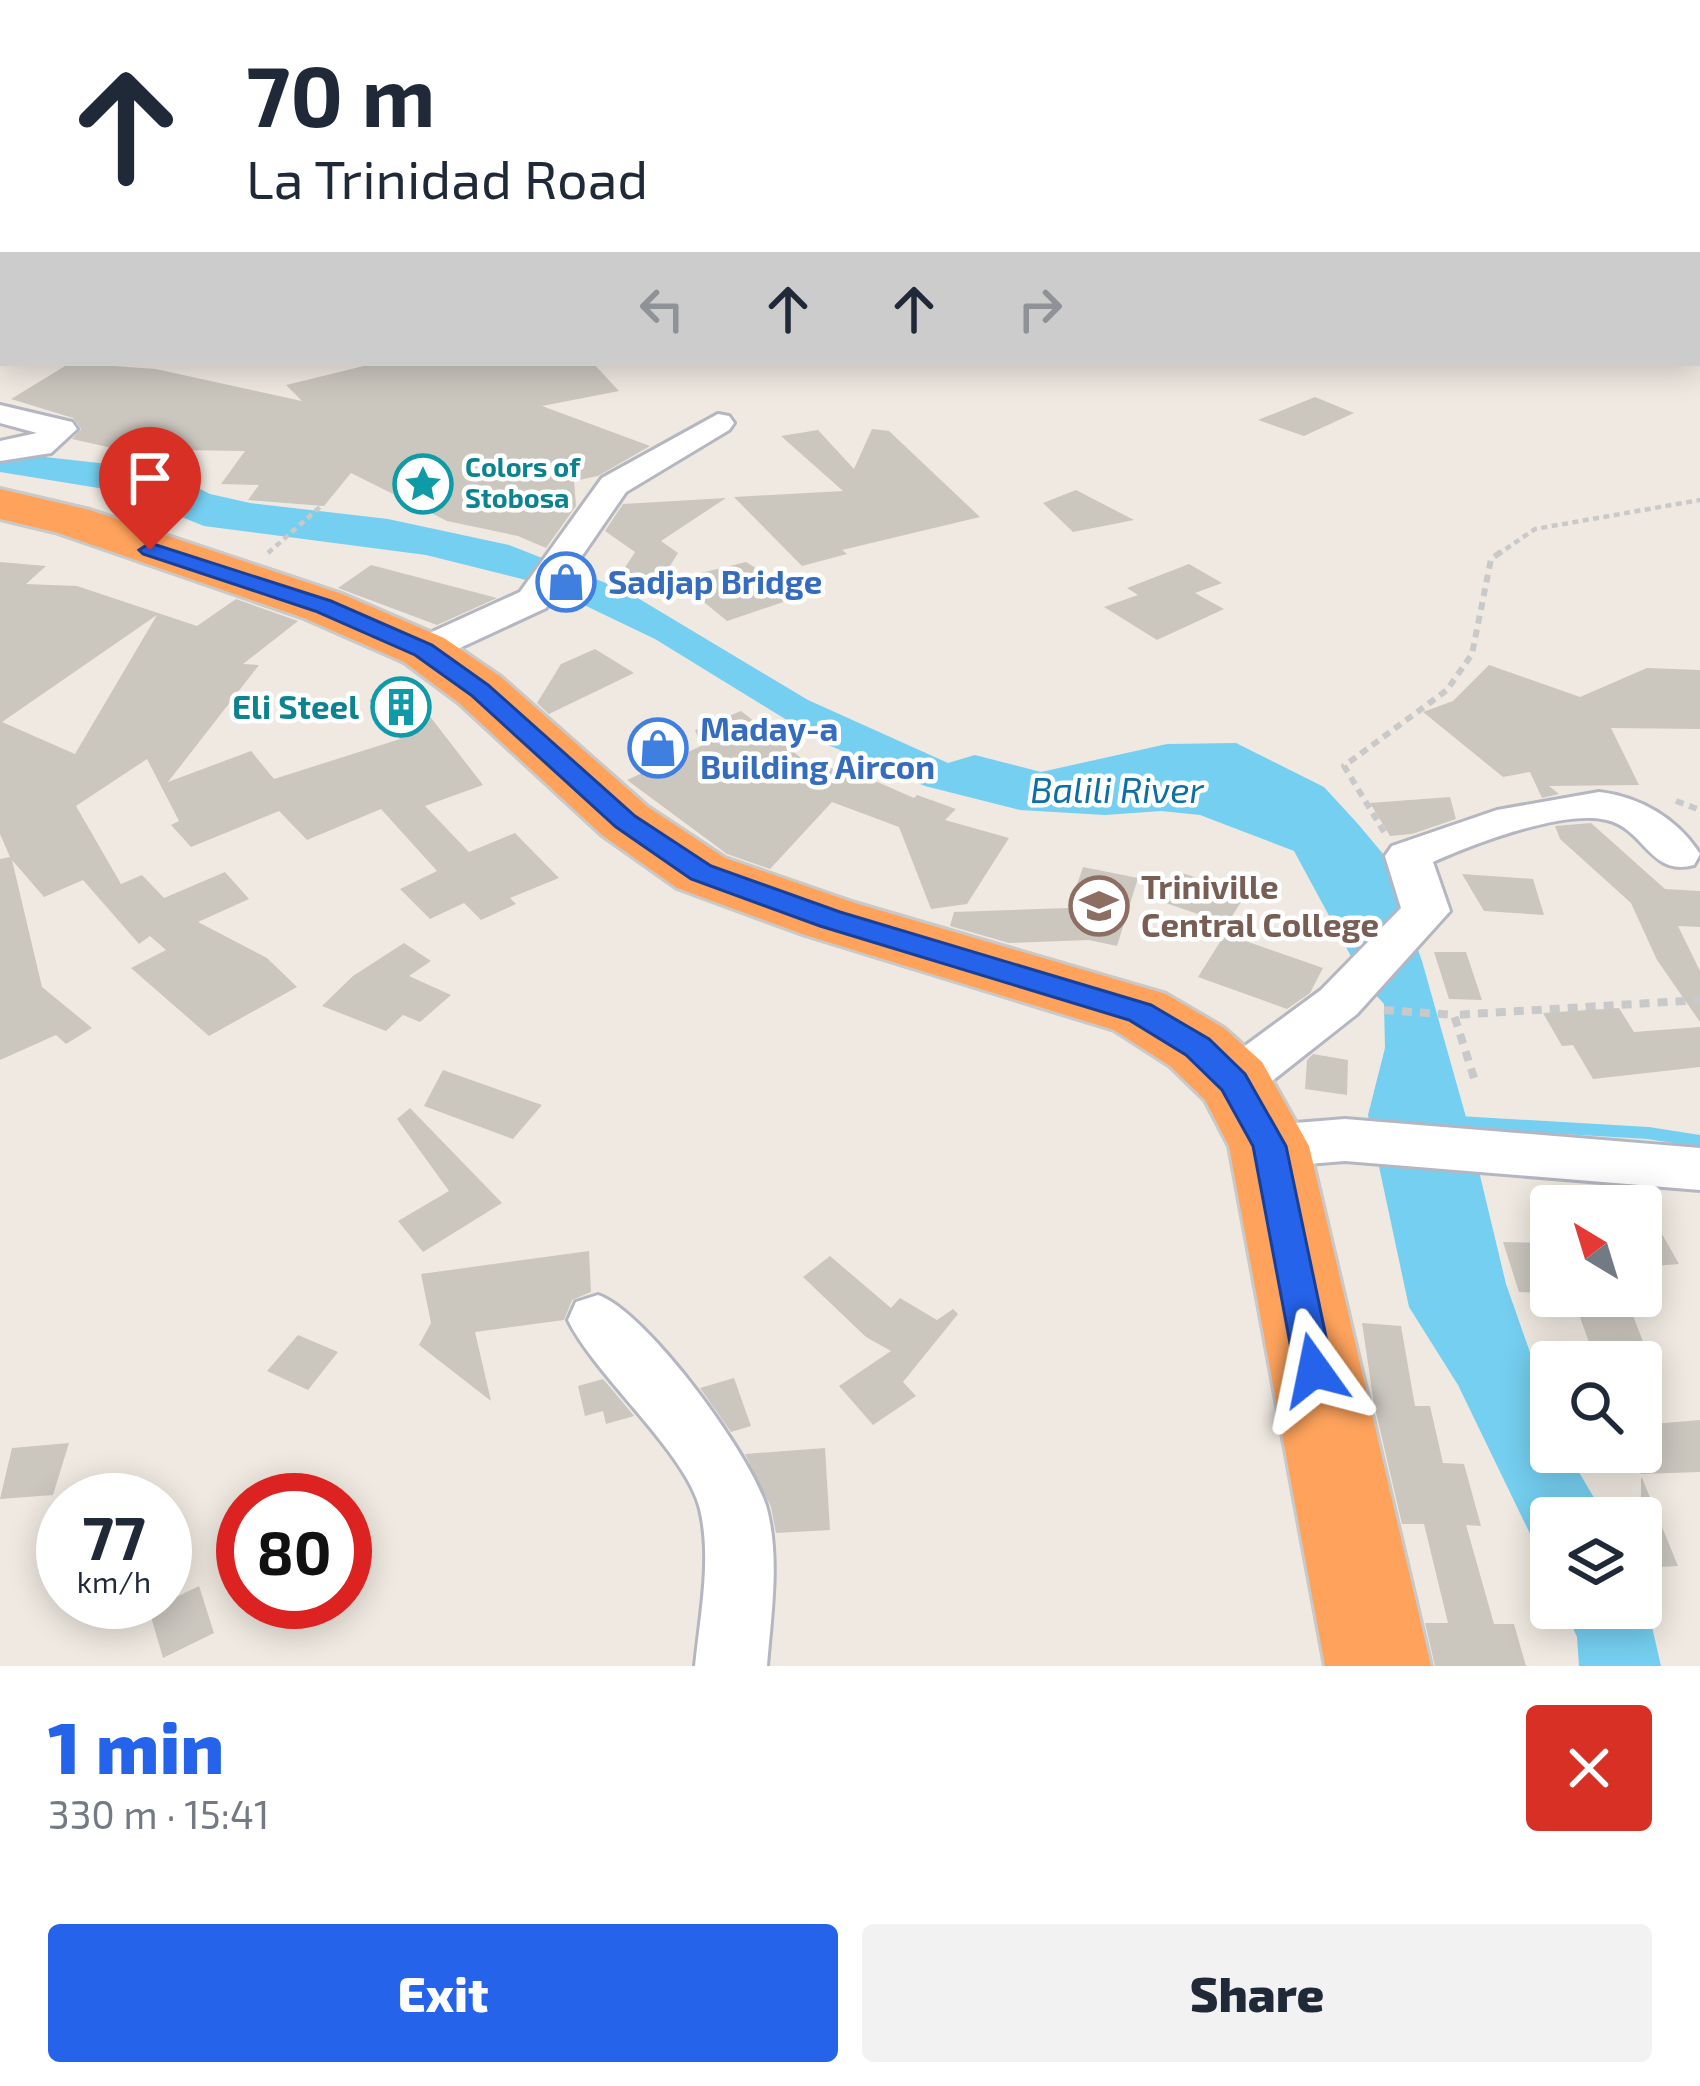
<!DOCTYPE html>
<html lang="en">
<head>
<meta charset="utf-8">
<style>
	:root { --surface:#fff; --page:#f2f2f3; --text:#1f2937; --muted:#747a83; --accent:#2563eb }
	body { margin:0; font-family:"Exo 2",sans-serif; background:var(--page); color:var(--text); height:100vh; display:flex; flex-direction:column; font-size:45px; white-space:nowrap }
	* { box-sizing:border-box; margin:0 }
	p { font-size:39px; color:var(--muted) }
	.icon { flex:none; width:66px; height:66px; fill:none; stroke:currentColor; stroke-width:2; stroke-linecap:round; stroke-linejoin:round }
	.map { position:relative; height:1666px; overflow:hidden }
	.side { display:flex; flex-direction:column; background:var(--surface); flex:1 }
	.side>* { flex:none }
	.top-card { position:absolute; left:0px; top:0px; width:1701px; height:366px; box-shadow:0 6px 30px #0003; background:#fff; color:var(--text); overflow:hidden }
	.needle { width:78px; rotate:322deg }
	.buttons { position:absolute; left:1530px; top:1185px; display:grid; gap:24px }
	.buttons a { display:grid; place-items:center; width:132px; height:132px; border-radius:12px; background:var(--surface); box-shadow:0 6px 30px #0003; font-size:60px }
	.speed { position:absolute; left:36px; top:1473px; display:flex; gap:24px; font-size:60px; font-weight:700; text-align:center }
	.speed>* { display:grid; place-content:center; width:156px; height:156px; border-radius:50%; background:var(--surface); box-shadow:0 6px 30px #0003; line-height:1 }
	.speed small { font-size:30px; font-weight:400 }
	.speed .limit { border:18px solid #d22; background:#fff; color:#111 }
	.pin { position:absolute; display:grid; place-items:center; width:102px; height:102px; color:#fff; margin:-123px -51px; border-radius:50% 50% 50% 0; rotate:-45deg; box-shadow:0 0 12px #0007 }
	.pin .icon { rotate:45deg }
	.me { position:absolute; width:132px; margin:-66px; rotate:348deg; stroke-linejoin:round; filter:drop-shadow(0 0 9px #0008) }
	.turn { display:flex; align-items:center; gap:42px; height:252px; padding:0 48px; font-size:54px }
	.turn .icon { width:156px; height:156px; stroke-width:2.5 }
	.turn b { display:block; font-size:84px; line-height:102px }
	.lanes { display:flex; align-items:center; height:114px; padding:0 48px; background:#0003; justify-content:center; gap:60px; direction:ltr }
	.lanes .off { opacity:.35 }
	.round { display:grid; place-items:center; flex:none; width:126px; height:126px; border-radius:12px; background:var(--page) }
	.summary { display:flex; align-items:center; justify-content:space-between; height:204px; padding:0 48px }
	h1 { font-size:72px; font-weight:800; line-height:90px; color:var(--accent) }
	.primary-button { display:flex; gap:24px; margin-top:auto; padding:24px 48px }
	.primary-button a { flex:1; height:138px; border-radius:12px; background:var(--accent); color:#fff; font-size:48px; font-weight:800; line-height:138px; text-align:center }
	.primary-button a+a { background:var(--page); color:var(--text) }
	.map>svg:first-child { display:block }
	.water { fill:#75cff0 }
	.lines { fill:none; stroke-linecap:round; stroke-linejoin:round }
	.stream { stroke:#75cff0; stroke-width:12 }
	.building { fill:#cbc7bf; fill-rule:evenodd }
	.minor-casing { stroke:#b4b7c1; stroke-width:6 }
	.highway-casing { stroke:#c9c9c9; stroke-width:6 }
	.path-far3 { stroke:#c9c9c9; stroke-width:3; stroke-dasharray:4.5 3; stroke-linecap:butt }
	.path-far2 { stroke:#c9c9c9; stroke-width:4.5; stroke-dasharray:6 4.5; stroke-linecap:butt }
	.path-far1 { stroke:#c9c9c9; stroke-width:6; stroke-dasharray:8 6; stroke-linecap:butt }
	.path { stroke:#c9c9c9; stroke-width:8; stroke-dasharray:10 8; stroke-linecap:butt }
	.minor { fill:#fff; fill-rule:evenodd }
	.highway { fill:#ffa35c; fill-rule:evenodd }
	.route { fill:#2563eb; stroke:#184099; stroke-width:3 }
	.labels { text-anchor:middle; stroke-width:9; stroke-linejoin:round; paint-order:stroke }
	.far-culture-label { font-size:27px; font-weight:bold; fill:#0d838f; stroke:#fff; text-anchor:start }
	.shop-label { font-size:33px; font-weight:bold; fill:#366cbe; stroke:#fff; text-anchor:start }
	.culture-label { font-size:33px; font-weight:bold; fill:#0d838f; stroke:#fff; text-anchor:end }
	.education-label { font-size:33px; font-weight:bold; fill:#785e54; stroke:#fff; text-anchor:start }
	.water-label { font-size:36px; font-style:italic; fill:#0d6fa3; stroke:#fff }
</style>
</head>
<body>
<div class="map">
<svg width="1700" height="1666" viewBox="0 0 1700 1666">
	<rect width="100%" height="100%" fill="#efe9e1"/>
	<path class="water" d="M0,452L162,470L210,494L250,503L388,519L509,545L626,591L808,700L948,763L975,755L1041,772L1167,744L1236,743L1324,787L1358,824L1384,855L1422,961L1466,1117L1506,1284L1551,1412V1452H1567L1606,1518H1551V1577L1458,1385L1409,1307L1368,1115L1385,1048L1384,1004L1366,984L1294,851L1200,815L1161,811L1105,815L1020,810L925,786L826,744L655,639L538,583L426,555L204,526L117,491L0,472Z
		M1641,1579L1661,1666H1579L1577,1637L1564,1608H1641Z"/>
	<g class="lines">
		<path class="stream" d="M1458,1122L1648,1133L1700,1141"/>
	</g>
	<path class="building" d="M70,363L156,369L302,401L286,385L376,363H593L619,391L542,406L650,446L598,476L574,481L576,506L546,548L518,536L447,521L351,473L324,506L248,500L259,485L221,484L245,451L170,450L157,458L72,439L81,429L73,418L11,399Z
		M1315,397L1354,413L1304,436L1258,420Z
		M872,429L889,431L980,517L842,550L847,554L802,566L734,497L843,491L781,436L818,430L854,469Z
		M1076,490L1134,520L1073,532L1043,503Z
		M726,498L661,541L678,553L657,587L615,583L635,552L605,531L623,504Z
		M0,562L46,566L26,584L77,586L197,626L236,599L298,621L243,664L259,665L168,782L251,751L274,779L400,739L369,700L408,688L483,785L425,806L469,852L515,833L559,878L510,898L516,904L481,920L464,903L430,919L400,889L437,871L381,809L307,840L279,811L191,847L171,825L179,821L147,759L76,806L121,884L142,875L164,898L225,872L249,899L198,922L267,958L297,987L209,1036L131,968L166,950L150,936L139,944L83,880L44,897L12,860L42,987L92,1028L66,1044L56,1035L0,1060V859L10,857L0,834ZM157,615L75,754L2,722Z
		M746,562L801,596L727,621L676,579Z
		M1189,564L1222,583L1195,593L1224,609L1157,640L1104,607L1138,595L1127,588Z
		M371,565L497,598L437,625L338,588Z
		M595,649L634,673L549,714L537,703L561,664Z
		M1489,665L1580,697L1647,668L1700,670V729L1611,728L1639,785L1549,786L1559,794L1542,798L1530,772L1503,777L1423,712L1453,701Z
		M741,711L814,768L820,763L860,782L866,777L914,798L917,795L956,809L945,820L1009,838L967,904L931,909L899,827L832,802L770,869L727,854L627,780L701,746L695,730Z
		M1450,797L1456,819L1412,834L1390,836L1370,803Z
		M1591,823L1665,889L1700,891V927L1678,926L1700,971V1022L1657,960L1631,903L1560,839L1555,826Z
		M1083,867L1138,878L1117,946L1089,940L1009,943L950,926L954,912L1069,908Z
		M1179,872L1246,894L1227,924L1160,901Z
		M1462,874L1533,879L1544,915L1484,911Z
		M1225,934L1323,968L1310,993L1287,1009L1198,977Z
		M404,943L431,961L409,976L451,995L420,1022L403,1015L386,1031L322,1006L353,976Z
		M1434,952H1466L1482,1000L1449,999Z
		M1619,1008L1634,1032L1700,1027V1067L1593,1079L1573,1045L1562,1046L1543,1013Z
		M1313,1054L1348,1060L1347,1095L1305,1089L1307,1060Z
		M443,1070L542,1105L513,1139L424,1106Z
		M410,1108L502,1203L423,1252L398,1221L449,1191L397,1119Z
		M1641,1197L1679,1264L1641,1267Z
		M1503,1242L1551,1243V1293L1519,1292Z
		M589,1251L591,1292L572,1300L564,1320L475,1332L491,1401L419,1345L431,1323L421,1274Z
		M830,1256L891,1308L900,1298L937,1320L953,1309L958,1314L903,1382L916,1396L873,1425L839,1386L891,1351L866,1337L803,1277Z
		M1576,1306L1630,1308L1646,1349L1591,1348Z
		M1362,1323L1401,1326L1415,1406H1430L1443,1463L1464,1464L1481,1526L1466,1525L1494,1624H1514L1526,1666H1435L1425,1623H1448L1424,1524H1402L1374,1404Z
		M298,1335L338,1352L308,1390L267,1371Z
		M734,1378L751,1426L731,1432L700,1388Z
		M603,1379L615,1393L634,1416L606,1424L603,1411L585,1416L578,1386Z
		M1700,1420V1472L1641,1474V1425Z
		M69,1443L53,1495L0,1499L12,1448Z
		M825,1448L830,1530L776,1533L771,1507L745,1454Z
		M1641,1478H1642L1678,1566L1641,1568Z
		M199,1586L214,1633L163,1658L149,1610Z"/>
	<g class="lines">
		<g class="minor-casing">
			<path id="minor" d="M177,0H202L175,3Z
				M269,0H294L267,3Z
				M366,0H391L364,3Z
				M522,0H544L520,3Z
				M577,0H595L596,3H578Z
				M664,0H682L683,3H665Z
				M737,0H755L757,3H739Z
				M815,0H833L835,3H817Z
				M875,0H897L899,3H877Z
				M0,405L72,422L77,429L51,453L0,461V441L37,433L0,423Z
				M718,414L729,416L734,423L729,430L626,492L546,608L438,658H410L404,650L410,642L520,592L602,478Z
				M1599,792C1640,797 1677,818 1700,854L1694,865C1650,877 1645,829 1607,820C1564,809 1473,844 1433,862L1450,911L1357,1014L1253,1096L1234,1101L1215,1096L1207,1082L1215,1068L1321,990L1401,908L1385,856L1392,846L1497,810Z
				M1345,1119L1700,1148V1190L1345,1161L1269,1167L1249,1161L1241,1146L1249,1131L1269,1125Z
				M598,1295C646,1311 753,1457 767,1509C780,1559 771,1616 767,1666H695C700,1616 712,1559 700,1509C686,1452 596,1377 568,1320L576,1302Z"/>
		</g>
		<g class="highway-casing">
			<path id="highway" d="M0,489L90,510L342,594L444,638L501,677L648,807L725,858L855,903L1166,994L1224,1028L1262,1062L1309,1146L1431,1666H1325L1229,1146L1205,1100L1170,1066L1114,1030L805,935L677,888L602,835L459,703L404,662L304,618L55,532L0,519Z"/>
		</g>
		<path class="path-far3" d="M1246,0L1250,3
			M1264,0L1270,3
			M1304,3L1313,0"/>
		<path class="path-far2" d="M268,553L320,507
			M1497,555L1535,529L1700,500"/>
		<path class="path-far1" d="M1676,801L1700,810
			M1384,832L1344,766L1447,690L1472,654L1491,559L1501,552"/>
		<path class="path" d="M1384,1010L1454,1015
			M1474,1078L1454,1015L1700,1000"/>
		<use href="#minor" class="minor"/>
		<use href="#highway" class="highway"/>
	</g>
	<path class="route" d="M150,543L331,601L432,645L488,685L635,816L711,866L840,912L1151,1005L1209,1039L1245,1074L1286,1146L1333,1370L1328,1382L1314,1386L1301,1382L1295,1370L1253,1146L1222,1090L1186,1055L1129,1020L820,926L691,879L616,827L471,695L415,655L315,611L143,554L139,550Z"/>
	<defs>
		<g id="sight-ring" transform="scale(3)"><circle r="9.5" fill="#fff" stroke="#0f9aa8" stroke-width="1.5"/><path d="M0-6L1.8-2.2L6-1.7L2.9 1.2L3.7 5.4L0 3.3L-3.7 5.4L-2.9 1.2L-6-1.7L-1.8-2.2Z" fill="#0f9aa8"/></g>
		<g id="shop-ring" transform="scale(3)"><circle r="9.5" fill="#fff" stroke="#3f7fe0" stroke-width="1.5"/><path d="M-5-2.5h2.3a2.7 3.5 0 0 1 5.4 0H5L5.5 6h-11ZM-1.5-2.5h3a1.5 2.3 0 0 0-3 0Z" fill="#3f7fe0"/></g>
		<g id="building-ring" transform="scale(3)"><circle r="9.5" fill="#fff" stroke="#0f9aa8" stroke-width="1.5"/><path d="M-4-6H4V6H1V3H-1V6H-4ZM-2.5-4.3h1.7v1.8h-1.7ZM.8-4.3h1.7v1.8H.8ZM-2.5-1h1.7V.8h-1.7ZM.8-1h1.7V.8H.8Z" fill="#0f9aa8"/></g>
		<g id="university-ring" transform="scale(3)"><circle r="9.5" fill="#fff" stroke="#8d6e63" stroke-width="1.5"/><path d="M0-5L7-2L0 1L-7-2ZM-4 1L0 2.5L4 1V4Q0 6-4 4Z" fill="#8d6e63"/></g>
	</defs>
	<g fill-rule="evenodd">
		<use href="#sight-ring" x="423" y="484"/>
		<use href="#shop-ring" x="566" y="582"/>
		<use href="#building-ring" x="401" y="707"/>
		<use href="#shop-ring" x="658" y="748"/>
		<use href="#university-ring" x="1099" y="906"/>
	</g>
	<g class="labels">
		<g class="far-culture-label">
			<text x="465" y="477">Colors of<tspan x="465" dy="31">Stobosa</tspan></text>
		</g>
		<g class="shop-label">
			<text x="608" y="594">Sadjap Bridge</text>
			<text x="700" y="741">Maday-a<tspan x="700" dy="38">Building Aircon</tspan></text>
		</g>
		<g class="culture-label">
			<text x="359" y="719">Eli Steel</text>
		</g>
		<g class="education-label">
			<text x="1141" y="899">Triniville<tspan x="1141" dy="38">Central College</tspan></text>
		</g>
		<g class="water-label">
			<text x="1117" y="803">Balili River</text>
		</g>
	</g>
</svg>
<div class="buttons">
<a><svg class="needle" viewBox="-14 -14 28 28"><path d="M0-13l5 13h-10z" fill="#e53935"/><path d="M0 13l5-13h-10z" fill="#747a83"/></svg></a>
<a><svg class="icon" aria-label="search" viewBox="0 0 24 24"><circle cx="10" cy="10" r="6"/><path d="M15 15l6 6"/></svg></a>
<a><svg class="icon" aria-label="layers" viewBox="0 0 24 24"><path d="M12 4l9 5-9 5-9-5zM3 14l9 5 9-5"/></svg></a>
</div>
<div class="speed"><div>77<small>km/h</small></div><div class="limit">80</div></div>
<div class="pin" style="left:150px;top:550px;background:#d93025"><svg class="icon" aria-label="arrive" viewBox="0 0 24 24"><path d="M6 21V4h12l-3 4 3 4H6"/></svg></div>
<svg class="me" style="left:1314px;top:1370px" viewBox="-20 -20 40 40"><path d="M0-17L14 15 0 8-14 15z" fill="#2563eb" stroke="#fff" stroke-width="4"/></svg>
<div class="top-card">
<div class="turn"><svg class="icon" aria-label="ahead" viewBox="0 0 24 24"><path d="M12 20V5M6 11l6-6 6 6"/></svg><div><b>70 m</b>La Trinidad Road</div></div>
<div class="lanes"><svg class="icon off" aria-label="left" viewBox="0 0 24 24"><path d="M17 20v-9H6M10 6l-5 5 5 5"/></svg><svg class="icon" aria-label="ahead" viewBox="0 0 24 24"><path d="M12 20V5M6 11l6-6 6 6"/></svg><svg class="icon" aria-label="ahead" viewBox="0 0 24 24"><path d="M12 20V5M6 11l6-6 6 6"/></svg><svg class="icon off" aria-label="right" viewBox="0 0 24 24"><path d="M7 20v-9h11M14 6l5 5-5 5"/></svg></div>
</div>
</div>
<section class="side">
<div class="summary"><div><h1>1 min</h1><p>330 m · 15:41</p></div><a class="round" style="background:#d93025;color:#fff"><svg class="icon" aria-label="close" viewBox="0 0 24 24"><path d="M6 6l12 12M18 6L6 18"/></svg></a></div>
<div class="primary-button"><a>Exit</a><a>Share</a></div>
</section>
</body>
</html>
